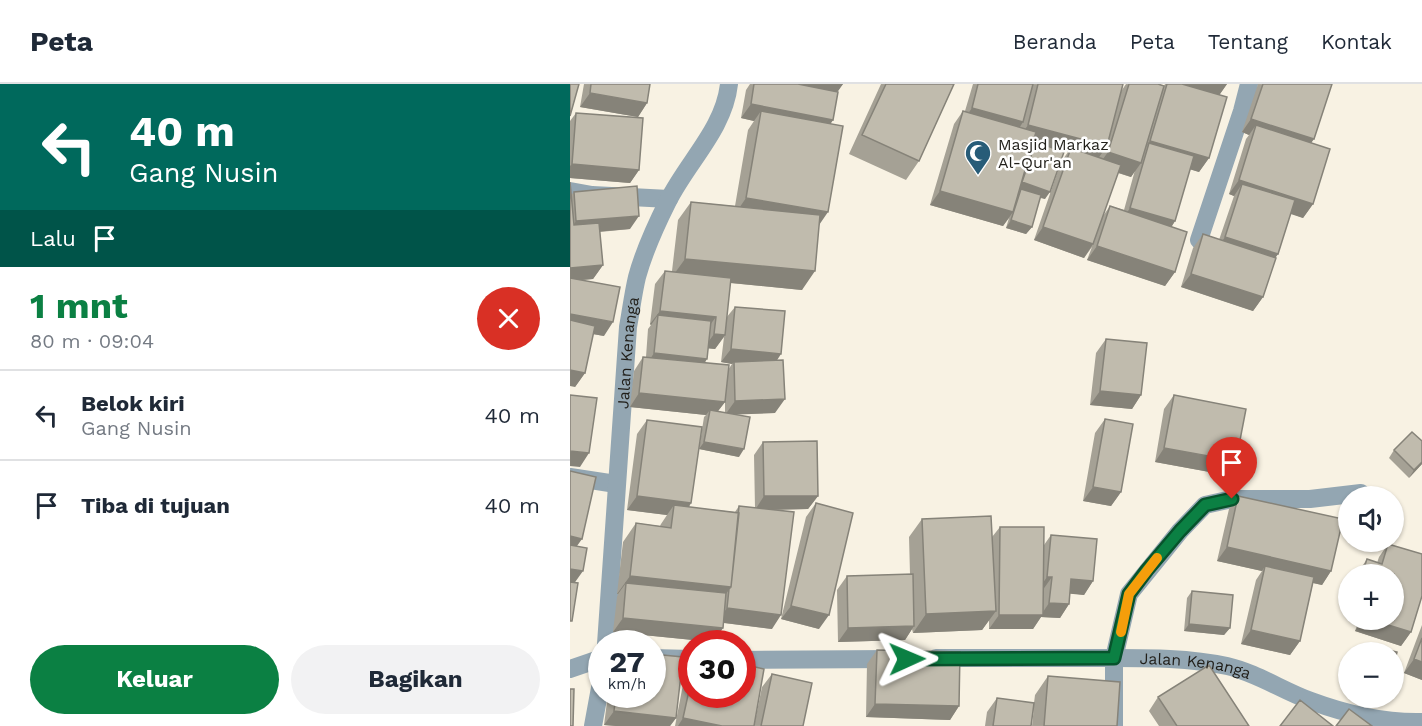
<!DOCTYPE html>
<html lang="id">
<head>
<meta charset="utf-8">
<style>
	:root { --surface:#fff; --page:#f2f2f3; --text:#1f2937; --muted:#747a83; --line:#e0e1e3; --accent:#0b8043 }
	body { margin:0; font-family:"Work Sans",sans-serif; background:var(--page); color:var(--text); height:100vh; display:flex; flex-direction:column; font-size:22px; white-space:nowrap }
	* { box-sizing:border-box; margin:0 }
	p { font-size:20px; color:var(--muted) }
	.icon { flex:none; width:33px; height:33px; fill:none; stroke:currentColor; stroke-width:2; stroke-linecap:round; stroke-linejoin:round }
	.map { position:relative; flex:1; overflow:hidden }
	.drawer { display:flex; flex-direction:column; background:var(--surface); width:570px }
	.drawer>* { flex:none }
	.guide { background:#00695c; color:#fff; overflow:hidden }
	.buttons { position:absolute; left:768px; top:402px; display:grid; gap:12px }
	.buttons a { display:grid; place-items:center; width:66px; height:66px; border-radius:50%; background:var(--surface); box-shadow:0 2px 4px #0004; font-size:30px }
	.speed { position:absolute; left:18px; top:546px; display:flex; gap:12px; font-size:30px; font-weight:700; text-align:center }
	.speed>* { display:grid; place-content:center; width:78px; height:78px; border-radius:50%; background:var(--surface); box-shadow:0 2px 4px #0004; line-height:1 }
	.speed small { font-size:15px; font-weight:400 }
	.speed .limit { border:9px solid #d22; background:#fff; color:#111 }
	.pin { position:absolute; display:grid; place-items:center; width:51px; height:51px; color:#fff; margin:-62px -26px; border-radius:50% 50% 50% 0; rotate:-45deg; box-shadow:0 0 6px #0007 }
	.pin .icon { rotate:45deg }
	.me { position:absolute; width:66px; margin:-33px; rotate:89deg; stroke-linejoin:round; filter:drop-shadow(0 0 4px #0008) }
	.turn { display:flex; align-items:center; gap:21px; height:126px; padding:0 30px; font-size:27px }
	.turn .icon { width:78px; height:78px; stroke-width:2.5 }
	.turn b { display:block; font-size:42px; line-height:51px }
	.then { display:flex; align-items:center; height:57px; padding:0 30px; background:#0003; gap:12px; font-size:22px }
	.round { display:grid; place-items:center; flex:none; width:63px; height:63px; border-radius:32px; background:var(--page) }
	.head { display:flex; align-items:center; justify-content:space-between; height:102px; padding:0 30px }
	h1 { font-size:36px; font-weight:700; line-height:45px; color:var(--accent) }
	.cta { display:flex; gap:12px; margin-top:auto; padding:12px 30px }
	.cta a { flex:1; height:69px; border-radius:36px; background:var(--accent); color:#fff; font-size:24px; font-weight:700; line-height:69px; text-align:center }
	.cta a+a { background:var(--page); color:var(--text) }
	ul { padding:0; list-style:none }
	li { display:flex; align-items:center; gap:18px; height:90px; padding:0 30px; border-top:2px solid var(--line) }
	li div { flex:1 }
	li b { display:block; font-size:22px }
	li em { font-style:normal }
	header { display:flex; align-items:center; gap:36px; box-sizing:border-box; height:84px; padding:0 30px; background:var(--surface); border-bottom:2px solid var(--line) }
	header strong { font-size:28px }
	nav { display:flex; gap:33px; margin-inline-start:auto; font-size:21px }
	main { display:flex; flex:1; min-height:0 }
	.map>svg:first-child { display:block }
	.lines { fill:none; stroke-linecap:round; stroke-linejoin:round }
	.street { stroke:#93a6b2; stroke-width:18 }
	.wall { fill:#a5a195; fill-rule:evenodd }
	.shaded-wall { fill:#868379 }
	.building { fill:#c0bbad; stroke:#868379; stroke-width:1.5 }
	.route-casing { stroke:#07532c; stroke-width:15 }
	.route { stroke:#0b8043; stroke-width:10 }
	.slow { stroke:#f59e0b; stroke-width:10 }
	.labels { text-anchor:middle; stroke-width:5; stroke-linejoin:round; paint-order:stroke }
	.poi-label { font-size:16px; fill:#211f1a; stroke:#fff; text-anchor:start }
	.street-label { font-size:16px; fill:#211f1a; stroke:#fff }
</style>
</head>
<body>
<header>
<strong>Peta</strong>
<nav><a>Beranda</a><a>Peta</a><a>Tentang</a><a>Kontak</a></nav>
</header>
<main>
<section class="drawer">
<div class="guide">
<div class="turn"><svg class="icon" aria-label="left" viewBox="0 0 24 24"><path d="M17 20v-9H6M10 6l-5 5 5 5"/></svg><div><b>40 m</b>Gang Nusin</div></div>
<div class="then">Lalu<svg class="icon" aria-label="arrive" viewBox="0 0 24 24"><path d="M6 21V4h12l-3 4 3 4H6"/></svg></div>
</div>
<div class="head"><div><h1>1 mnt</h1><p>80 m · 09:04</p></div><a class="round" style="background:#d93025;color:#fff"><svg class="icon" aria-label="close" viewBox="0 0 24 24"><path d="M6 6l12 12M18 6L6 18"/></svg></a></div>
<ul>
<li><svg class="icon" aria-label="left" viewBox="0 0 24 24"><path d="M17 20v-9H6M10 6l-5 5 5 5"/></svg><div><b>Belok kiri</b><p>Gang Nusin</p></div><em>40 m</em></li>
<li><svg class="icon" aria-label="arrive" viewBox="0 0 24 24"><path d="M6 21V4h12l-3 4 3 4H6"/></svg><div><b>Tiba di tujuan</b></div><em>40 m</em></li>
</ul>
<div class="cta"><a>Keluar</a><a>Bagikan</a></div>
</section>
<div class="map">
<svg width="852" height="642" viewBox="0 0 852 642">
	<rect width="100%" height="100%" fill="#f8f2e3"/>
	<g class="lines">
		<g class="street">
			<path d="M0,107L22,111L99,115"/>
			<path d="M629,156L672,27L679,0"/>
			<path d="M0,393L46,400"/>
			<path id="s1" d="M36,560L58,243C61,227 63,210 67,193C74,167 86,141 98,117C118,77 154,45 159,0"/>
			<path d="M82,574L122,575"/>
			<path id="s2" d="M366,574C421,574 475,574 530,574C572,574 616,573 657,582C687,589 713,607 741,617C776,630 814,639 852,638"/>
			<path d="M172,576L324,575"/>
			<path d="M0,585L32,574"/>
			<path d="M23,642L32,593"/>
			<path d="M544,642V574L559,510L610,447L635,421L662,415H740L791,409"/>
		</g>
	</g>
	<path class="wall" d="M14,0H80L77,19L68,33L10,23Z
		M180,0H273L267,7L263,36L261,39L249,142L232,206L160,199L156,234L165,223L207,276L205,329L165,330L169,373L129,365L134,333L136,331L60,323L64,287L73,273H76L78,245L81,241L80,240L85,200L95,187H102L108,136L121,118L165,122L178,46L184,37L171,34L176,6ZM154,253L151,278L162,280L158,286L135,279L138,264L145,265ZM155,317V329L148,327L155,318Z
		M311,0H384L349,77L336,96L279,70Z
		M403,0H553L552,6L556,0H588L594,2L595,0H657L649,11L639,74L629,88L620,85L605,137L602,142L605,188L595,202L517,176L522,163L514,174L464,156L491,78L498,68L484,64L475,115L470,114L462,143L456,150L436,144L439,134L433,142L360,121L384,40L393,27H395ZM565,86L554,126L540,122L533,132L548,89L561,93Z
		M688,0H762L741,59L743,120L733,134L720,129L708,170L705,174L693,213L683,227L611,203L623,164L633,150L649,156L664,112L659,110L676,55L679,51L672,48Z
		M6,29L69,86L60,99L0,94V37Z
		M4,108L60,145L30,148L33,181L23,195L11,196L34,252L23,250L15,289L5,303L1,111Z
		M536,255L571,311L562,325L520,321L526,269Z
		M604,311L666,377L656,391L585,378L594,325Z
		M535,335L551,408L541,422L513,417L525,349Z
		M77,336L121,419L119,423L165,428L169,422L185,424L184,371L193,358L248,412L238,425L206,426L202,545L154,539L153,544L143,558L43,548L47,513L48,510H47L53,458L66,439L90,442L91,440L97,431L57,426L67,350Z
		M824,366L852,380L839,394L819,374Z
		M668,412L761,487L752,501L743,499L730,557L720,571L671,560L686,496L692,487L647,477L659,425Z
		M246,419L249,545L211,535L236,433Z
		M352,435L422,453L430,443L474,461L481,451L523,497L514,511L500,509L499,520L490,534L471,533L463,545H419V536L412,546L343,549L342,545L335,556L268,558L267,506L277,492L340,490L339,453Z
		M818,460L852,470V512L841,548L831,562L785,547L789,536H824V490H787L797,475L807,479L809,473Z
		M622,507L660,544L654,551L614,547L617,514Z
		M852,541V596L834,589Z
		M307,566L389,622L380,636L296,633L297,580Z
		M122,578V610L184,642H105L116,585Z
		M202,590L233,642H184L192,603Z
		M478,592L547,642H462L464,623L461,642H415L417,628L427,614L464,619L465,611Z
		M38,610H82L106,634L100,642H46L34,641Z
		M588,613L679,642H589L579,627Z"/>
	<path class="shaded-wall" d="M205,0H273L264,13Z
		M600,0H657L648,13Z
		M20,9L77,19L68,33L10,23Z
		M181,20L263,36L253,50L191,27L184,37L171,34Z
		M402,24L453,38L444,52L392,38Z
		M681,35L744,55L734,69L686,41L679,51L672,48Z
		M458,41L537,62L527,76L501,64L498,68L448,55Z
		M580,57L639,74L629,88L575,72L579,59L570,70Z
		M538,68L571,79L561,93L528,82Z
		M2,80L69,86L60,99L0,94V82Z
		M669,96L743,120L733,134L668,113L672,100L664,112L659,110Z
		M452,98L480,108L475,115L447,105Z
		M370,107L443,128L433,142L360,121Z
		M176,114L258,128L245,147L163,133Z
		M560,124L605,137L596,151L551,138Z
		M69,132L60,145L0,150V146L6,137Z
		M441,136L462,143L456,150L436,144Z
		M473,143L523,160L514,174L464,156Z
		M655,153L708,170L698,184L645,167Z
		M527,162L605,188L595,202L517,176Z
		M115,175L245,187L232,206L102,193Z
		M33,181L23,195L0,197V184Z
		M621,190L693,213L683,227L611,203Z
		M90,227L146,233L136,246L88,231L81,241L80,240Z
		M0,230L43,238L34,252L0,246Z
		M144,250L155,251L145,265L134,264Z
		M161,265L211,270L202,284L164,278L162,280L151,278Z
		M84,269L137,275L128,289L75,283Z
		M0,286L15,289L5,303L0,302Z
		M530,307L571,311L562,325L520,321Z
		M69,309L155,318L145,331L140,326L136,331L60,323Z
		M215,315L205,329L155,331L165,317Z
		M134,358L174,365L169,373L129,365Z
		M594,364L666,377L656,391L585,378Z
		M0,367L19,369L10,383L0,382Z
		M852,378V380L839,394L844,386Z
		M523,403L551,408L541,422L513,417Z
		M67,412L121,419L112,433L104,421L97,431L57,426Z
		M194,412H248L238,425L185,426Z
		M0,452L12,455L2,469L0,468Z
		M657,463L761,487L752,501L694,488L695,482L692,487L647,477Z
		M0,485L13,487L3,501L0,500Z
		M60,492L161,503L148,521L56,499L48,510H47Z
		M477,493H482L472,507L468,506Z
		M501,495L523,497L514,511L492,509Z
		M479,519L499,520L490,534L471,533L463,545H419L429,531H471Z
		M221,522L259,531L249,545L211,535Z
		M157,524L211,531L202,545L147,538Z
		M426,527L412,546L343,549L356,530Z
		M53,534L153,544L143,558L43,548Z
		M793,536H802L841,548L831,562L785,547Z
		M619,540L660,544L654,551L614,547Z
		M344,542L335,556L268,558L278,544Z
		M681,546L730,557L720,571L671,560Z
		M844,575L852,578V596L834,589Z
		M305,620L389,622L380,636L296,633Z
		M44,627L106,634L100,642H46L34,641Z
		M113,634L152,642H108Z"/>
	<path class="building" d="M0,0H9L0,32Z
		M21,0H80L77,19L20,9Z
		M184,0H228L268,8L263,36L181,20Z
		M316,0H384L349,77L292,51Z
		M408,0H463L453,38L402,24Z
		M468,0H553L537,62L458,41Z
		M559,0H588L594,2L571,79L538,68Z
		M597,0H612L657,13L639,74L580,57Z
		M693,0H762L744,55L681,35Z
		M191,27L273,42L258,128L176,114Z
		M393,27L466,48L443,128L370,107Z
		M6,29L73,34L69,86L2,80Z
		M686,41L760,65L743,120L669,96Z
		M466,58L494,68L480,108L452,98Z
		M579,59L624,72L605,137L560,124Z
		M501,64L551,81L523,160L473,143Z
		M0,98L4,141L29,139L33,181L0,184Z
		M672,100L725,116L708,170L655,153Z
		M67,102L69,132L6,137L4,108Z
		M451,105L471,111L462,143L441,136Z
		M121,118L250,131L245,187L115,175Z
		M540,122L617,148L605,188L527,162Z
		M633,150L706,174L693,213L621,190Z
		M95,187L161,194L155,251L144,250L146,233L90,227Z
		M0,194L50,203L43,238L0,230Z
		M165,223L215,227L211,270L161,265Z
		M88,231L141,237L137,275L84,269Z
		M0,236L25,242L15,289L0,286Z
		M536,255L577,259L571,311L530,307Z
		M73,273L159,281L155,318L69,309Z
		M213,276L215,315L165,317L164,278Z
		M0,311L27,314L19,369L0,367Z
		M604,311L676,325L666,377L594,364Z
		M140,326L180,333L174,365L134,358Z
		M535,335L563,340L551,408L523,403Z
		M77,336L132,343L121,419L67,412Z
		M842,348L852,357V378L844,386L824,366Z
		M247,357L248,412H194L193,358Z
		M0,387L26,393L12,455L0,452Z
		M668,412L773,435L761,487L657,463Z
		M246,419L283,429L259,531L221,522Z
		M104,421L169,429L161,503L60,492L66,439L101,444Z
		M169,422L224,428L211,531L157,524L159,505L161,503Z
		M421,432L426,527L356,530L352,435Z
		M430,443H474L473,531H429Z
		M481,451L527,455L523,497L501,495L499,520L479,519L482,493H477Z
		M818,460L852,470V512L841,548L802,536H824V490H792L797,475L812,480Z
		M0,461L17,464L13,487L0,485Z
		M695,482L744,493L730,557L681,546Z
		M343,490L344,542L278,544L277,492Z
		M0,498L8,499L2,537H0Z
		M56,499L156,509L153,544L53,534Z
		M622,507L663,511L660,544L619,540Z
		M852,554V578L844,575Z
		M797,561L827,568L824,580V568H795Z
		M307,566L390,568L389,622L305,620Z
		M82,570L113,573L106,634L44,627L46,610H82Z
		M172,580L194,585L184,642H152L113,634L122,593V610H172Z
		M639,581L679,642H607L588,613Z
		M202,590L242,599L233,642H191Z
		M478,592L550,598L547,642H474Z
		M0,605H4L3,642H0Z
		M427,614L464,619L461,642H423Z
		M730,616L763,642H710Z
		M779,625L802,642H766Z"/>
	<g class="lines">
		<g class="route-casing">
			<path id="route" d="M337,575L544,574L559,510L577,486L610,447L635,421L662,415"/>
		</g>
		<use href="#route" class="route"/>
		<path class="slow" d="M551,548L559,510L587,474"/>
	</g>
	<defs>
		<g id="mosque-pin" transform="scale(1.35)"><path d="M0 17L-7.5 6A9.5 9.5 0 1 1 7.5 6Z" fill="#275c78" stroke="#fff"/><path d="M3.5-4.9A6 6 0 1 0 3.5 4.9A5 5 0 1 1 3.5-4.9Z" fill="#fff"/></g>
	</defs>
	<g fill-rule="evenodd">
		<use href="#mosque-pin" x="408" y="69"/>
	</g>
	<g class="labels">
		<g class="poi-label">
			<text x="428" y="66">Masjid Markaz<tspan x="428" dy="18">Al-Qur'an</tspan></text>
		</g>
		<g class="street-label">
			<text dy="6" stroke="none"><textPath href="#s1" startOffset="292">Jalan Kenanga</textPath></text>
			<text dy="6" stroke="none"><textPath href="#s2" startOffset="260">Jalan Kenanga</textPath></text>
		</g>
	</g>
</svg>
<div class="buttons">
<a><svg class="icon" aria-label="sound" viewBox="0 0 24 24"><path d="M4 9h4l5-4v14l-5-4H4zM17 9q2 3 0 6"/></svg></a>
<a>+</a>
<a>−</a>
</div>
<div class="speed"><div>27<small>km/h</small></div><div class="limit">30</div></div>
<div class="pin" style="left:662px;top:415px;background:#d93025"><svg class="icon" aria-label="arrive" viewBox="0 0 24 24"><path d="M6 21V4h12l-3 4 3 4H6"/></svg></div>
<svg class="me" style="left:337px;top:575px" viewBox="-20 -20 40 40"><path d="M0-17L14 15 0 8-14 15z" fill="#0b8043" stroke="#fff" stroke-width="4"/></svg>
</div>
</main>
</body>
</html>
